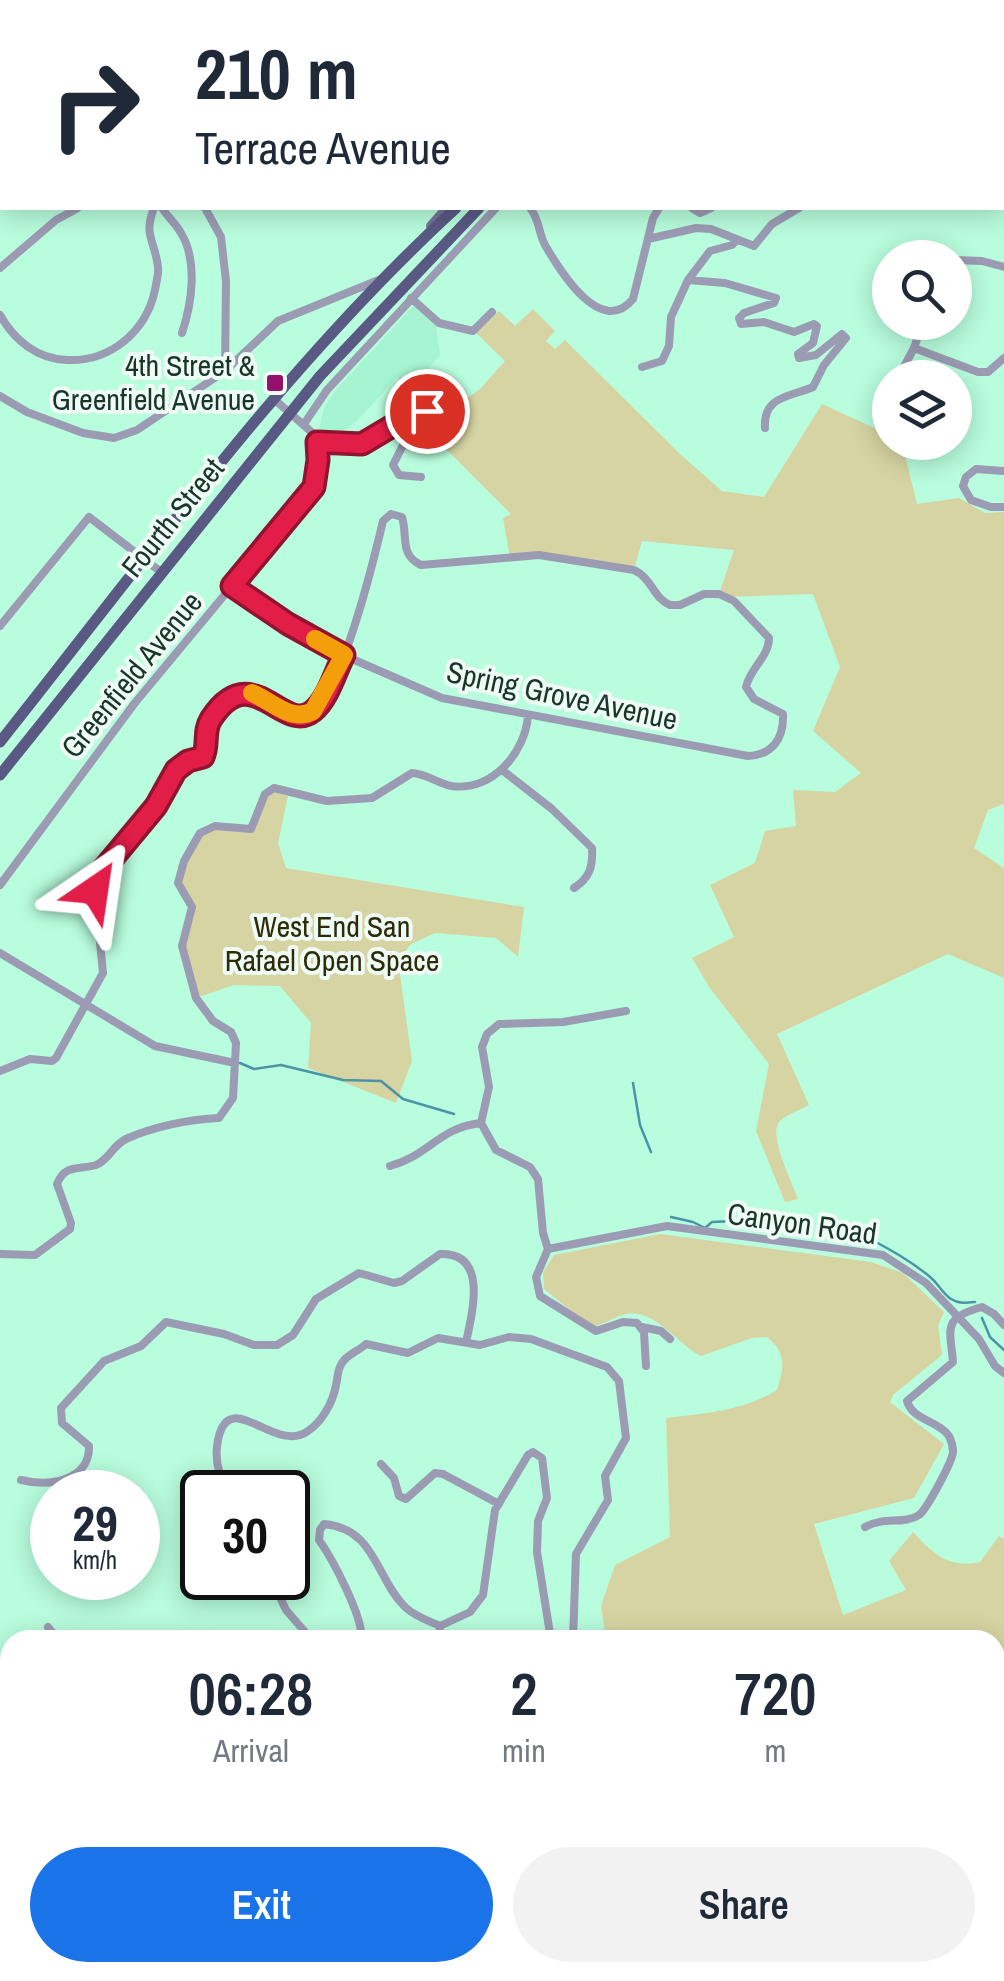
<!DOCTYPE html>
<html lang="en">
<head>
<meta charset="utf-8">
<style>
	:root { --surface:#fff; --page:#f2f2f3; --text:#1f2937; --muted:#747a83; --accent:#1a73e8 }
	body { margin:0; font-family:"Archivo Narrow",sans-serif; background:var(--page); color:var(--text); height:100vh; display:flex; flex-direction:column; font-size:38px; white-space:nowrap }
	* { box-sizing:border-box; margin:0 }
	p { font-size:32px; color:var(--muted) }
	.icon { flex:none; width:55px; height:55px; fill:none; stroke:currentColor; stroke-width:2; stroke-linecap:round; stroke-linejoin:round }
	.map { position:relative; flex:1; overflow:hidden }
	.drawer { position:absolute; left:0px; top:1630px; width:1005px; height:352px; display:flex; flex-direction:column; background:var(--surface); border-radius:30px 30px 0 0; box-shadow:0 5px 25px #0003 }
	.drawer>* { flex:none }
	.guide { position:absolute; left:0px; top:0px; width:1005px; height:210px; box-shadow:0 5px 25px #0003; background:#fff; color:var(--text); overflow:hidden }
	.buttons { position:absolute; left:872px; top:240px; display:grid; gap:20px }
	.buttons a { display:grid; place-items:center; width:100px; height:100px; border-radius:50%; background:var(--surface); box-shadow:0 5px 25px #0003; font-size:50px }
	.speed { position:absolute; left:30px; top:1470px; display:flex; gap:20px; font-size:50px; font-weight:700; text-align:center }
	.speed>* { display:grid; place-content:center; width:130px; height:130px; border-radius:50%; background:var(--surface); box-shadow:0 5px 25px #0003; line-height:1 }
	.speed small { font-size:25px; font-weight:400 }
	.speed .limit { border:5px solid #111; border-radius:15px; background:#fff; color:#111 }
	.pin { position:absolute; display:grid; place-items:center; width:85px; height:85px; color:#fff; margin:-42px; border:5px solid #fff; border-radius:50%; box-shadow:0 2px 10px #0007 }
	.me { position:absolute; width:110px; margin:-55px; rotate:32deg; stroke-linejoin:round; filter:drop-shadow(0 0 8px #0008) }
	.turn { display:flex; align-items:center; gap:35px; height:210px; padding:0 30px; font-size:45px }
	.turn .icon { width:130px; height:130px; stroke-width:2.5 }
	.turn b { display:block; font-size:70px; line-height:85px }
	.eta { display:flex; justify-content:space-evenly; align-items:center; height:170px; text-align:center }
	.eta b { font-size:60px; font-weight:600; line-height:70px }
	.action { display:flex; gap:20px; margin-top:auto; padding:20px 30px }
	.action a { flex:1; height:115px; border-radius:60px; background:var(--accent); color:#fff; font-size:40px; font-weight:600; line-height:115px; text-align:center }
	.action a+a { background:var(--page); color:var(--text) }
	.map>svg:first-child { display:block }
	.built { fill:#a6f4d1 }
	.green { fill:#d7d4a3 }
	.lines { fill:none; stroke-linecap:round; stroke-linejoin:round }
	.stream { stroke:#4d93a6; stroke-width:2.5 }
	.street { stroke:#9b9bb4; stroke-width:8 }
	.secondary { stroke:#757599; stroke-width:10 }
	.primary { stroke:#5a5984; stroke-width:11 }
	.route-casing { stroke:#92132f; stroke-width:25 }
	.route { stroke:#e11d48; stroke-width:18 }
	.slow { stroke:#f59e0b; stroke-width:18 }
	.poi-dot { fill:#94126c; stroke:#effcf5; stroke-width:4 }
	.labels { text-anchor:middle; stroke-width:8; stroke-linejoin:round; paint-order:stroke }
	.poi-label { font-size:30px; fill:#1a362a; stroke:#effcf5; text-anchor:end }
	.street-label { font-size:30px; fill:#1a362a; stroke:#effcf5 }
	.park-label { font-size:30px; fill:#2e2b09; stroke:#effcf5 }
</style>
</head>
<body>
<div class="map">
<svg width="1004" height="1981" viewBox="0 0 1004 1981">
	<rect width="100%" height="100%" fill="#b8fddd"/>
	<path class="built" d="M415,304L436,324L440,355L410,389L397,377L356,422L330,440H320L319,429L324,408L335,391Z"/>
	<path class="green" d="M533,309L555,331L546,341L555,349L565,340L680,454L722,491L764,497L822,404L890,435V442L902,443L917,504L959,498L985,513L1004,512V804L988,810L974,848L1004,868V978L948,954L777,1034L809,1105C801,1110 787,1114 780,1121C767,1133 792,1182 798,1199L785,1202L756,1131L769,1064L709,987L692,958L734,937L710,885L755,863L765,831L796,826L793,790L835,792L861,773L813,731L840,667L813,594L727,597L719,594L734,550L642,541L634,570L539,555L510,558L503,518L511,514L446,449L447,425L453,421L443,415L480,389L505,361L476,333L499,311L515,326Z
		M268,790L288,796L278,843L286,868L524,907L518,957L496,938L435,933L411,944L398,960L412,1061L396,1103L308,1068L311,1023L280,986L234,985L196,998L183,938L192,913C171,872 184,861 208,827L246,831Z
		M660,1234L871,1262L903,1273L944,1312L938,1326L942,1355L894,1394L890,1402L944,1444L914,1498L814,1524L843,1615L906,1590L889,1561L913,1532C933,1554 949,1569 980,1562L999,1536L1004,1539V1662L995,1664V1640H606L601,1606L615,1565L670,1537L666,1418C706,1413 742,1411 777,1390C784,1366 787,1354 767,1337L752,1338L701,1356C677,1344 656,1309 626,1314C616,1316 606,1323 596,1326L575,1314L544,1289L543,1272L554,1255Z"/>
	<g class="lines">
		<path class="stream" d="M152,2L153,0
			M240,1063L254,1069L281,1065L343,1080L381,1081L403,1099L454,1114
			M633,1083L640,1125L651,1152
			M671,1217L693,1222L705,1228L712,1222L775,1219L793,1223
			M851,1235L861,1234C885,1247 907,1258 929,1276C938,1283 942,1293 951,1299C959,1304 966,1303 975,1302
			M982,1318L990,1337L1004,1350"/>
		<path class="street" d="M213,0L214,2
			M486,2L488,0
			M835,2L836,0
			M854,2L855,0
			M0,51L2,64
			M1002,108L1004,105
			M1002,180H1004
			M1002,191H1004
			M0,199L2,196
			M162,208C167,216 176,224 181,233C198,261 192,303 182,333
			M205,208L221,237L226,281L225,371
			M530,208C540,220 538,232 545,245C560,271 601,338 633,299L653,218L659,208
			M692,208L700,213L711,208
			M648,239L696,228L711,229L754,246L772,224L799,208
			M955,260L982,261L1004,267
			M0,268L56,220L78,208
			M688,280L725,283L776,298L774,303L744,313L739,318L741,324L764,322L794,332L814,324L817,326L813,343L798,354L799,358L816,355L842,334L846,338L824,365L813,387C791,397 763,395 765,428
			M411,298L439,323L473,331L492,312
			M0,315C14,340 37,359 67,360C110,362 146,332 155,290C156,283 159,274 158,267C155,241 143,235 154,208
			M914,348L978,372H988L1004,358
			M642,367L662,361L669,346L671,317L688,280L710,251L732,245L737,240
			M898,378L914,348L923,322
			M888,388L890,386
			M0,396L27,412L83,433L114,438L137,430L225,371L278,321L381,279
			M304,424L327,390L496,208
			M317,442L362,444L409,416L427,411L430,416L405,441L393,465L399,475L421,477
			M1004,471L976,469L966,477L963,486L971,500L991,507H1004
			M0,626L89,517L161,572
			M502,770L552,809L592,848C593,866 590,878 574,888
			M0,885L134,704L314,487L318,460L316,436L275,400
			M0,953L155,1046L235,1063
			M626,1011L563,1022L499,1024L487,1034L482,1047L489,1087L481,1123L496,1150L530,1167L538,1179L543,1233L548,1249L536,1277L540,1296L596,1331L623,1322L637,1323L644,1332L646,1366
			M0,1071L30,1059L52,1061L56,1058L103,973L95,890L99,877L156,806L175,771L188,761L203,757C215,735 198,727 225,703C260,671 280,729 309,714C341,697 374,559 383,521L391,514L402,517C408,536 399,555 421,565L539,555L634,570C652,578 653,598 670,605H680L704,594H719L734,601L769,638C769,657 750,668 746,687L754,699L783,714C784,739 772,755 748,756L442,698L343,655L288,624L233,585
			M390,1166C430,1155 438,1128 481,1123
			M548,1249L667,1226L883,1255L926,1283L979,1339L995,1366L1004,1373
			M0,1254L35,1255L70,1229L71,1223L57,1184C65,1164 78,1170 96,1165C108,1161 113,1145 126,1139C152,1127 190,1119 219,1118L233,1098L236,1043L231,1032L213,1021L196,998L182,946L192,907L178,883L184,861L200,833L215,826L251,829L265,794L274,788L327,801L372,798L412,773C427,774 437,783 451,786C492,792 525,753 528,716
			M642,1327L661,1331L670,1339
			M381,1464L394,1478L399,1496L406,1499L435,1473L443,1474L499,1504
			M21,1480C49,1487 90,1481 89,1446L62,1423L61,1408L104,1361L141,1346L166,1322L224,1334L254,1345H277L293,1335L316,1299L359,1273L394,1283L402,1281L440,1254C488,1252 473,1312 466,1342
			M229,1492C219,1477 214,1459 218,1440C229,1385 275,1455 308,1431C322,1422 333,1402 336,1385C338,1378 337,1370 342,1363C347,1354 359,1351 366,1344L408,1353L438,1338L480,1345L509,1337L531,1339L607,1367L619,1381L626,1438L605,1476L608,1500L576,1554L573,1640
			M865,1527C884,1516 904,1525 919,1515C927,1509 952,1462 953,1452C953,1446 952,1442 949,1436C938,1420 913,1421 907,1401L953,1362C950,1328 942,1318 982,1307L994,1314L1004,1325
			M271,1578L286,1610L312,1640
			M48,1627L58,1640
			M361,1640C365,1620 332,1558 319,1540L320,1530L324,1524C376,1529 375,1577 405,1607C414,1616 429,1621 440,1626
			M439,1640L440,1626L470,1612L483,1595L495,1510L528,1455L533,1452L542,1458L547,1498L538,1521L537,1552L551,1640
			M0,1664L10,1688
			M995,1674L1004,1673
			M0,1839L10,1845
			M0,1864L10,1846
			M0,1960L10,1963
			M36,1972L56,1981
			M379,1972L407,1981
			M636,1972L637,1981
			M303,1981L306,1972
			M542,1981L546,1972
			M564,1981L572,1972
			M970,1981L1004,1977"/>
		<path class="secondary" d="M53,2L62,0
			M559,2L560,0
			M0,17L2,16
			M431,226L447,208"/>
		<path class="primary" d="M683,2L685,0
			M703,2L706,0
			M0,742C145,560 284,366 456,208
			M0,775L320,376L479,208"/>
	</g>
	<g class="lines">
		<g class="route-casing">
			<path id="route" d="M95,890L102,871L156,806L176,770L188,761L203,757C209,744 203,732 211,719C252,656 283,736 313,711C328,699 335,672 344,655L288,624L232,586L314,487L318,460L317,442L362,444L409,416L427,411"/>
		</g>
		<use href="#route" class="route"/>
		<path class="slow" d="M252,693C272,701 291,723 313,711L344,655L315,639"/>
	</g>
	<rect class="poi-dot" x="265" y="373" width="20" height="20" rx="5"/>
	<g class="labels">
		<g class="poi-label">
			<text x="255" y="376">4th Street &amp;<tspan x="255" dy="34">Greenfield Avenue</tspan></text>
		</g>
		<g class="street-label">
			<text transform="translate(173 518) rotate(-51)" y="10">Fourth Street</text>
			<text transform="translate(132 675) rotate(-51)" y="10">Greenfield Avenue</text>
			<text transform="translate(562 696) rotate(12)" y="10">Spring Grove Avenue</text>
			<text transform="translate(802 1224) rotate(8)" y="10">Canyon Road</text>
		</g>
		<g class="park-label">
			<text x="332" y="937">West End San<tspan x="332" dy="34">Rafael Open Space</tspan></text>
		</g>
	</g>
</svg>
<div class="buttons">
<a><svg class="icon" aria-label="search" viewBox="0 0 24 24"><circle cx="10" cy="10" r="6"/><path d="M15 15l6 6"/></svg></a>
<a><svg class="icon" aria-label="layers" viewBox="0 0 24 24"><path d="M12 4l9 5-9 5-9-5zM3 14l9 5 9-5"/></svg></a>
</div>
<div class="speed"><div>29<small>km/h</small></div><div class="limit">30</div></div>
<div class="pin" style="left:427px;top:411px;background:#d93025"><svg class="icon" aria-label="arrive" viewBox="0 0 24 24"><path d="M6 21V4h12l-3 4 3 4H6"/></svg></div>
<svg class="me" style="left:95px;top:890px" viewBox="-20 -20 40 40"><path d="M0-17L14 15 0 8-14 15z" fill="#e11d48" stroke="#fff" stroke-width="4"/></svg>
<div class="guide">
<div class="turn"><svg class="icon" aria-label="right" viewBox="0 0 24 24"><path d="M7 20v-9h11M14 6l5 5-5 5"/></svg><div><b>210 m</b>Terrace Avenue</div></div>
</div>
<section class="drawer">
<div class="eta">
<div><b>06:28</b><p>Arrival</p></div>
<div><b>2</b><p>min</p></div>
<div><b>720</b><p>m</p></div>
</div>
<div class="action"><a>Exit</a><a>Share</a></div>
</section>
</div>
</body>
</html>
